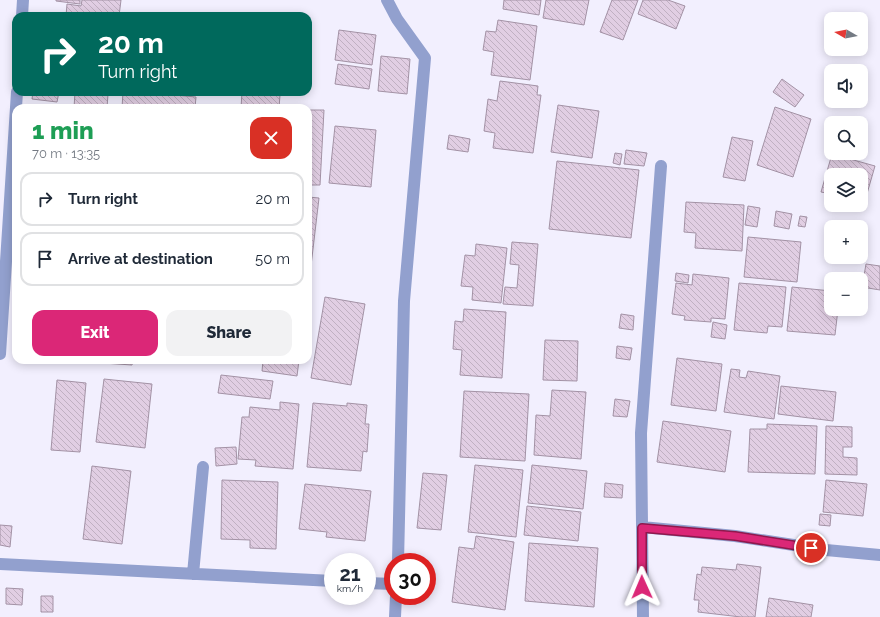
<!DOCTYPE html>
<html lang="en">
<head>
<meta charset="utf-8">
<style>
	:root { --surface:#fff; --page:#f2f2f3; --text:#1f2937; --muted:#747a83; --line:#e0e1e3; --accent:#db2777 }
	body { margin:0; font-family:Raleway,sans-serif; background:var(--page); color:var(--text); height:100vh; display:flex; flex-direction:column; font-size:15px; white-space:nowrap }
	* { box-sizing:border-box; margin:0 }
	p { font-size:13px; color:var(--muted) }
	.icon { flex:none; width:22px; height:22px; fill:none; stroke:currentColor; stroke-width:2; stroke-linecap:round; stroke-linejoin:round }
	.map { position:relative; flex:1; overflow:hidden }
	.sheet { position:absolute; left:12px; top:104px; width:300px; height:260px; display:flex; flex-direction:column; background:var(--surface); border-radius:12px; box-shadow:0 2px 10px #0003 }
	.sheet>* { flex:none }
	.hud { position:absolute; left:12px; top:12px; width:300px; height:84px; border-radius:12px; box-shadow:0 2px 10px #0003; background:#00695c; color:#fff; overflow:hidden }
	.needle { width:26px; rotate:279deg }
	.fabs { position:absolute; left:824px; top:12px; display:grid; gap:8px }
	.fabs a { display:grid; place-items:center; width:44px; height:44px; border-radius:8px; background:var(--surface); box-shadow:0 2px 10px #0003; font-size:20px }
	.speed { position:absolute; left:324px; top:553px; display:flex; gap:8px; font-size:20px; font-weight:700; text-align:center }
	.speed>* { display:grid; place-content:center; width:52px; height:52px; border-radius:50%; background:var(--surface); box-shadow:0 2px 10px #0003; line-height:1 }
	.speed small { font-size:10px; font-weight:400 }
	.speed .limit { border:6px solid #d22; background:#fff; color:#111 }
	.pin { position:absolute; display:grid; place-items:center; width:34px; height:34px; color:#fff; margin:-17px; border:2px solid #fff; border-radius:50%; box-shadow:0 1px 4px #0007 }
	.me { position:absolute; width:44px; margin:-22px; rotate:359deg; stroke-linejoin:round; filter:drop-shadow(0 0 3px #0008) }
	.turn { display:flex; align-items:center; gap:14px; height:84px; padding:0 20px; font-size:18px }
	.turn .icon { width:52px; height:52px; stroke-width:2.5 }
	.turn b { display:block; font-size:28px; line-height:34px }
	.round { display:grid; place-items:center; flex:none; width:42px; height:42px; border-radius:12px; background:var(--page) }
	.headline { display:flex; align-items:center; justify-content:space-between; height:68px; padding:0 20px }
	h1 { font-size:24px; font-weight:800; line-height:30px; color:#1e9e55 }
	.button { display:flex; gap:8px; margin-top:auto; padding:8px 20px }
	.button a { flex:1; height:46px; border-radius:12px; background:var(--accent); color:#fff; font-size:16px; font-weight:800; line-height:46px; text-align:center }
	.button a+a { background:var(--page); color:var(--text) }
	ul { padding:0; list-style:none }
	li { display:flex; align-items:center; gap:12px; height:54px; margin:0 8px 6px; padding:0 12px; border:2px solid var(--line); border-radius:12px }
	li div { flex:1 }
	li b { display:block; font-size:15px }
	li em { font-style:normal }
	.map>svg:first-child { display:block }
	.building { fill:url(#building-back-hatch); stroke:#a392a5 }
	.lines { fill:none; stroke-linecap:round; stroke-linejoin:round }
	.street { stroke:#92a0ce; stroke-width:12 }
	.route-casing { stroke:#8e194d; stroke-width:10 }
	.route { stroke:#db2777; stroke-width:7 }
</style>
</head>
<body>
<div class="map">
<svg width="880" height="617" viewBox="0 0 880 617">
	<defs>
		<pattern id="building-back-hatch" width="6" height="6" patternUnits="userSpaceOnUse"><rect width="6" height="6" fill="#e1cee3"/><path d="M-1 5l2 2M0 0l6 6M5-1l2 2" fill="none" stroke="#c0b0c2"/></pattern>
	</defs>
	<rect width="100%" height="100%" fill="#f2effe"/>
	<path class="building" d="M56,0H80V4L56,1Z
		M82,0H121L119,16H66L67,4L81,6Z
		M504,0H541L539,15L503,9Z
		M546,0H589L584,25L543,18Z
		M612,0H638L623,40L600,32Z
		M643,0H668L685,6L676,29L638,14Z
		M498,20L537,26L530,80L491,75L494,52L483,50L486,31L496,32Z
		M339,30L376,35L372,65L335,60Z
		M381,56L410,59L407,94L378,91Z
		M338,64L372,69L369,89L335,84Z
		M782,79L804,95L795,107L773,92Z
		M500,81L538,86L537,95H541L533,153L493,148L495,133L484,131L488,99L497,101Z
		M33,92H59L57,102L32,99Z
		M75,92L108,94L107,108H74Z
		M123,92H143L196,97L195,108H122Z
		M242,92L280,95L279,108H241Z
		M558,105L599,111L592,158L551,152Z
		M775,107L811,119L793,177L757,165Z
		M308,110H324L320,185H308Z
		M335,126L376,130L371,187L329,183Z
		M449,135L470,139L468,152L447,149Z
		M732,137L753,141L745,181L723,177Z
		M626,150L647,153L644,166L624,164Z
		M615,153L622,154L620,165L613,163Z
		M832,154L875,166L864,204L861,203V175H831V194L821,192Z
		M557,161L639,170L631,238L549,229Z
		M308,197L319,198L309,283H308Z
		M686,202L744,205L742,251L695,248L696,233L684,232Z
		M748,206L760,208L757,227L745,225Z
		M776,211L792,214L789,229L774,226Z
		M800,216L807,217L805,227L798,226Z
		M748,237L801,242L797,282L744,277Z
		M512,242L538,244L533,306L503,304L505,287L517,288L519,265L510,264Z
		M476,244L507,248L501,303L472,300L473,287L461,286L465,255L475,256Z
		M866,264L880,266V290L862,287Z
		M676,273L689,275L688,283L675,281Z
		M693,274L729,278L725,319L711,318V322L684,320L685,316L672,314L676,283L692,285Z
		M739,283L786,287L782,327L768,326L767,333L734,330Z
		M792,287L831,291V309H838L835,335L787,331Z
		M325,297L365,304L351,385L311,378Z
		M464,309L506,312L502,378L460,375L462,350L453,349L455,321L463,322Z
		M621,314L634,316L633,330L619,328Z
		M713,322L727,325L725,339L711,337Z
		M545,340L578,341L577,381L543,380Z
		M617,346L632,348L630,360L616,358Z
		M677,358L722,364L716,411L671,405Z
		M104,360H133L132,365L103,363Z
		M257,360H299L297,376L262,371L263,361Z
		M731,369L740,370L739,377L746,378L748,371L780,376L774,419L724,412Z
		M221,375L273,381L270,399L218,393Z
		M104,379L152,384L145,448L96,442Z
		M57,380L86,383L80,452L51,450Z
		M781,386L836,392L833,421L778,414Z
		M552,390L586,392L581,459L534,455L536,415L550,416Z
		M464,391L529,394L525,461L460,457Z
		M615,399L630,401L627,417L613,416Z
		M280,402L299,404L293,469L255,466L256,460L238,459L242,417H249L250,407L280,410Z
		M313,403L347,406V403L367,405L365,424H369L367,452L363,451L361,471L307,467Z
		M663,421L731,431L725,472L657,462Z
		M767,424L817,426L815,474L748,472L750,429H767Z
		M826,426L852,427V447H843V457L857,458V475L825,474Z
		M236,447L237,464L216,466L215,448Z
		M475,465L523,470L516,537L468,532Z
		M532,465L587,471L583,509L528,503Z
		M92,466L131,471L122,544L83,539Z
		M423,473L447,475L441,530L417,528Z
		M222,480L278,482L276,549L250,548V540L221,539Z
		M826,480L867,484L863,516L823,512Z
		M605,483L623,485L622,498L604,497Z
		M305,484L371,491L365,541L326,537L327,532L299,529Z
		M527,506L581,512L578,541L524,535Z
		M820,514L831,515L830,526L819,525Z
		M0,525L12,526L10,547L0,545Z
		M476,536L514,542L505,610L452,602L459,547L474,549Z
		M529,543L598,548L594,607L525,601Z
		M737,564L761,567L755,617H741L698,612L699,600H694L697,574L701,575L702,567L736,570Z
		M6,588L23,589L22,605L6,604Z
		M41,596H53V612H41Z
		M769,598L813,605L811,617H766Z"/>
	<g class="lines">
		<path class="street" d="M387,0L397,19L425,58L404,301L398,562
			M22,16L23,0
			M0,354L17,92
			M642,527L735,536L826,550L880,555
			M0,564L333,581
			M193,574L203,467
			M367,583L393,584
			M395,617L396,596
			M643,617L641,433L661,166"/>
	</g>
	<g class="lines">
		<g class="route-casing">
			<path id="route" d="M642,587V528L735,536L811,548"/>
		</g>
		<use href="#route" class="route"/>
	</g>
</svg>
<div class="fabs">
<a><svg class="needle" viewBox="-14 -14 28 28"><path d="M0-13l5 13h-10z" fill="#e53935"/><path d="M0 13l5-13h-10z" fill="#747a83"/></svg></a>
<a><svg class="icon" aria-label="sound" viewBox="0 0 24 24"><path d="M4 9h4l5-4v14l-5-4H4zM17 9q2 3 0 6"/></svg></a>
<a><svg class="icon" aria-label="search" viewBox="0 0 24 24"><circle cx="10" cy="10" r="6"/><path d="M15 15l6 6"/></svg></a>
<a><svg class="icon" aria-label="layers" viewBox="0 0 24 24"><path d="M12 4l9 5-9 5-9-5zM3 14l9 5 9-5"/></svg></a>
<a>+</a>
<a>−</a>
</div>
<div class="speed"><div>21<small>km/h</small></div><div class="limit">30</div></div>
<div class="pin" style="left:811px;top:548px;background:#d93025"><svg class="icon" aria-label="arrive" viewBox="0 0 24 24"><path d="M6 21V4h12l-3 4 3 4H6"/></svg></div>
<svg class="me" style="left:642px;top:587px" viewBox="-20 -20 40 40"><path d="M0-17L14 15 0 8-14 15z" fill="#db2777" stroke="#fff" stroke-width="4"/></svg>
<div class="hud">
<div class="turn"><svg class="icon" aria-label="right" viewBox="0 0 24 24"><path d="M7 20v-9h11M14 6l5 5-5 5"/></svg><div><b>20 m</b>Turn right</div></div>
</div>
<section class="sheet">
<div class="headline"><div><h1>1 min</h1><p>70 m · 13:35</p></div><a class="round" style="background:#d93025;color:#fff"><svg class="icon" aria-label="close" viewBox="0 0 24 24"><path d="M6 6l12 12M18 6L6 18"/></svg></a></div>
<ul>
<li><svg class="icon" aria-label="right" viewBox="0 0 24 24"><path d="M7 20v-9h11M14 6l5 5-5 5"/></svg><div><b>Turn right</b></div><em>20 m</em></li>
<li><svg class="icon" aria-label="arrive" viewBox="0 0 24 24"><path d="M6 21V4h12l-3 4 3 4H6"/></svg><div><b>Arrive at destination</b></div><em>50 m</em></li>
</ul>
<div class="button"><a>Exit</a><a>Share</a></div>
</section>
</div>
</body>
</html>
